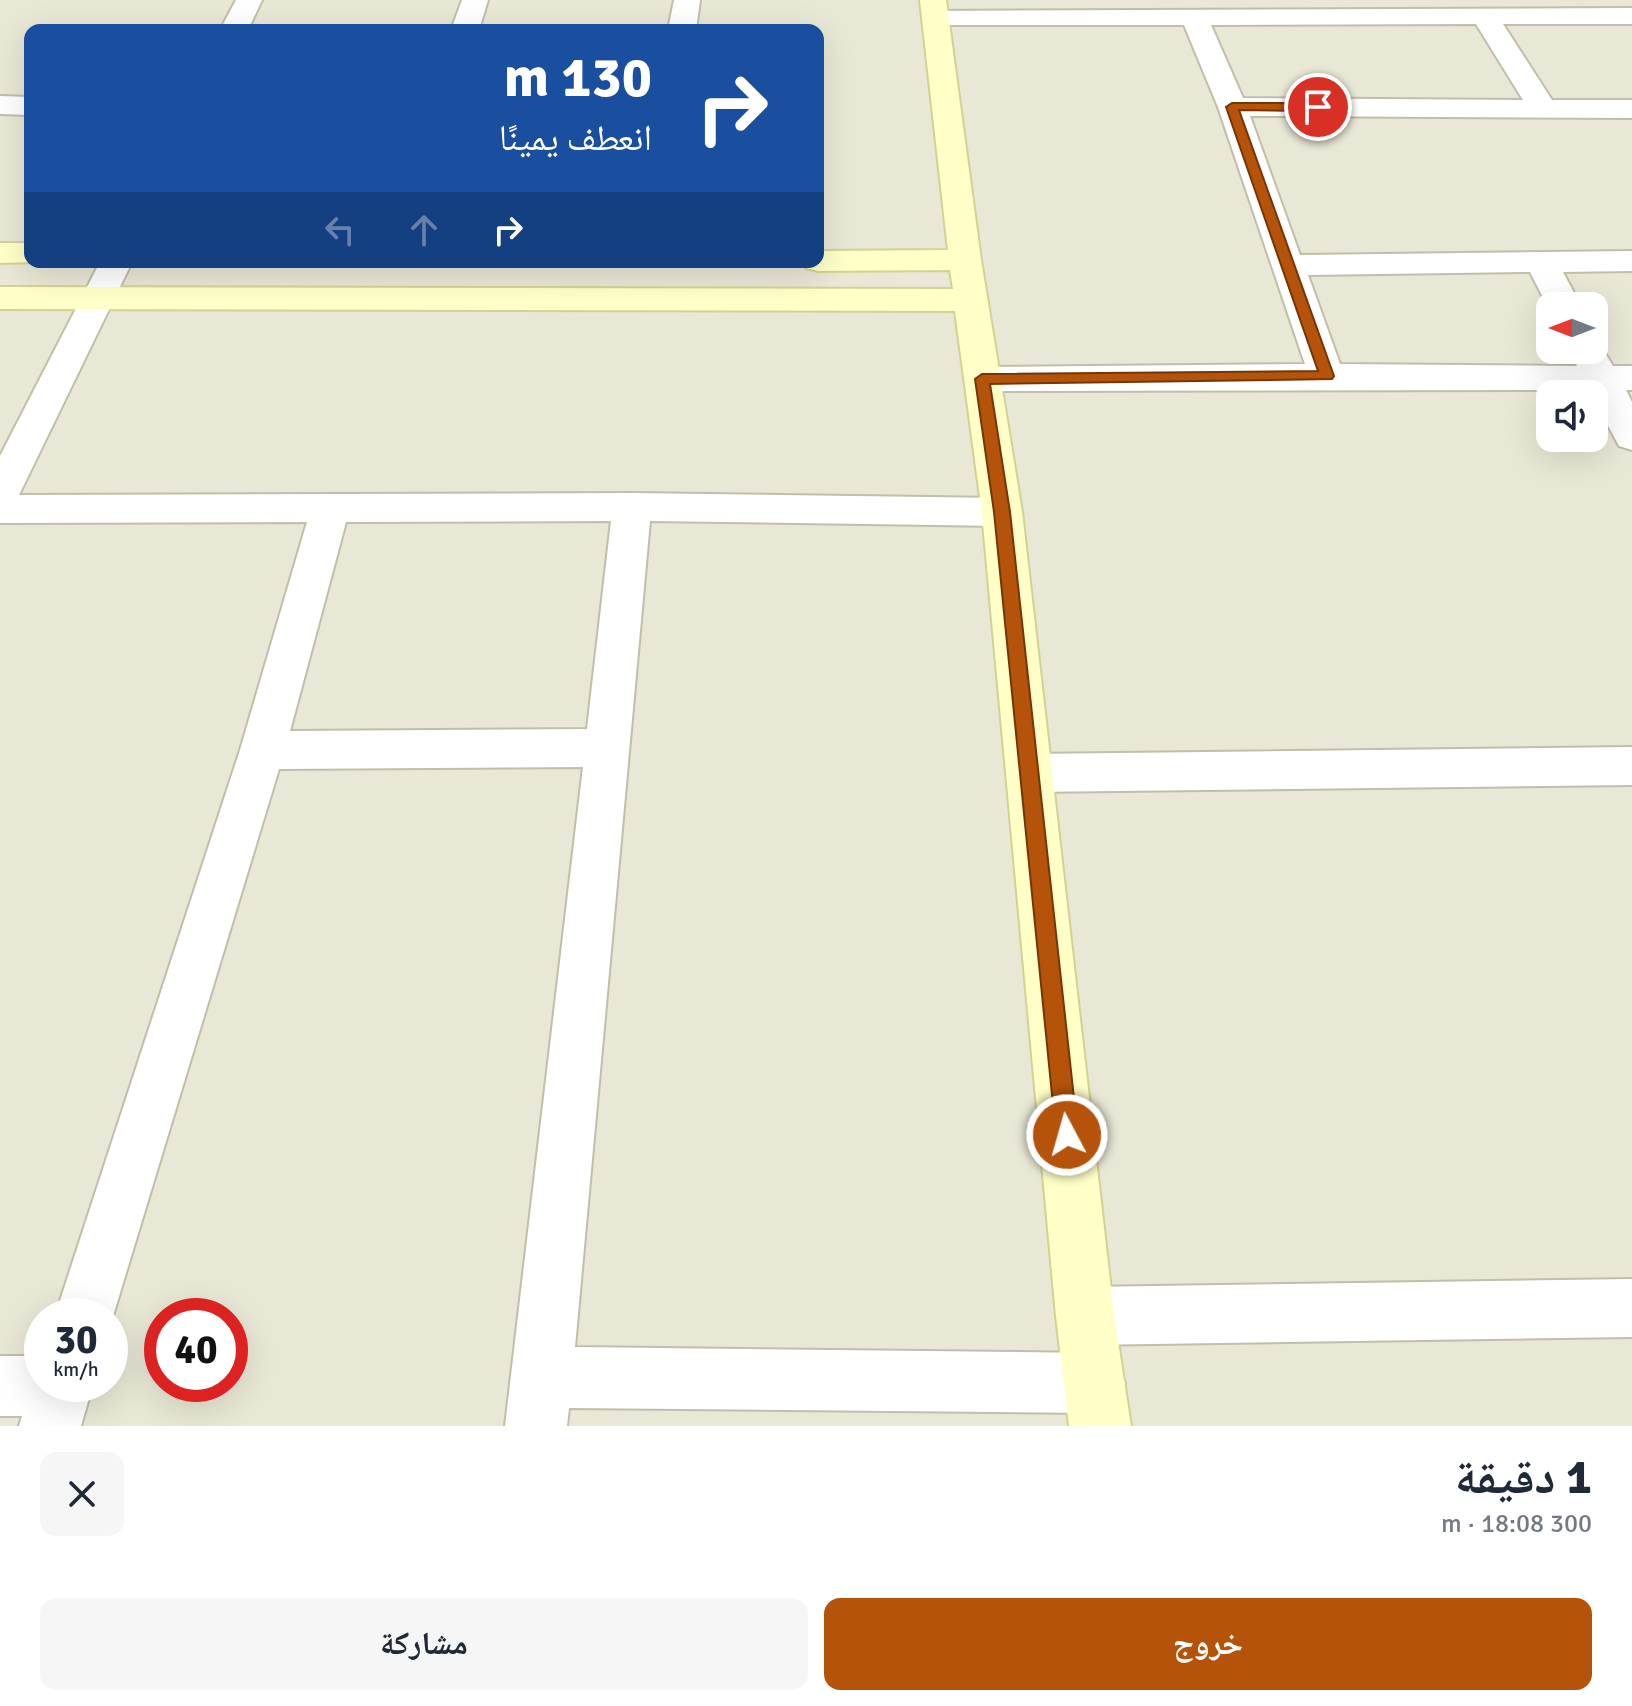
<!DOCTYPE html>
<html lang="ar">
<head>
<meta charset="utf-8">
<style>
	:root { --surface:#fff; --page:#f6f6f7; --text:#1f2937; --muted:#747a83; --accent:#b45309 }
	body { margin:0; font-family:Signika,"Noto Naskh Arabic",sans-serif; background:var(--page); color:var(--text); direction:rtl; height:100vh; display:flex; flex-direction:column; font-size:30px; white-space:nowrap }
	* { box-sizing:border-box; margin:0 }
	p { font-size:26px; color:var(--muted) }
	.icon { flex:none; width:44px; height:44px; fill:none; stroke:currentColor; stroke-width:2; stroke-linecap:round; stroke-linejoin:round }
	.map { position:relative; height:1426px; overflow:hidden; direction:ltr }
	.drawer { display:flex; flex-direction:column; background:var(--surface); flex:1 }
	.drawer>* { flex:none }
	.banner { position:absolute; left:24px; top:24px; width:800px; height:244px; border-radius:16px; box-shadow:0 8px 32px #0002; direction:rtl; background:#1a4fa0; color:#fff; overflow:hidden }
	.needle { width:52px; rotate:270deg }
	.buttons { position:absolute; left:1536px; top:292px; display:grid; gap:16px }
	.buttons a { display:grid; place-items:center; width:72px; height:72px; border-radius:16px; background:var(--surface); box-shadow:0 8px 32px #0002; font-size:40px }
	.speed { position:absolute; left:24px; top:1298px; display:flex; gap:16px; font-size:40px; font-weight:700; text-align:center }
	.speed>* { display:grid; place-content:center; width:104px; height:104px; border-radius:50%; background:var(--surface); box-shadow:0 8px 32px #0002; line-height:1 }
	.speed small { font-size:20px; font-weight:400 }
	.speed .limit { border:12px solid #d22; background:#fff; color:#111 }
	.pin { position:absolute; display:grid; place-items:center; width:68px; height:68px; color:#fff; margin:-34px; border:4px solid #fff; border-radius:50%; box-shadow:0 2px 8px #0007 }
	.me { position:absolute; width:88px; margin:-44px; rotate:354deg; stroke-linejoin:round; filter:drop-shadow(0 0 6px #0008) }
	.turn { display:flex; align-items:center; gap:28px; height:168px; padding:0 40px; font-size:36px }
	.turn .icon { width:104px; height:104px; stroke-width:2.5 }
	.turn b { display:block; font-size:56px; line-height:68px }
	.lanes { display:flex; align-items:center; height:76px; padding:0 40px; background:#0003; justify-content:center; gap:40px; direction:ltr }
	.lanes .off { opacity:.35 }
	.round { display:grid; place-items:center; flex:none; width:84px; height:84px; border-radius:16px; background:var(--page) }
	.headline { display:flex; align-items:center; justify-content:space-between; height:136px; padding:0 40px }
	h1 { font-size:48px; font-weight:700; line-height:60px }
	.button { display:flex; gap:16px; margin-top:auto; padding:16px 40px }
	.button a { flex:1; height:92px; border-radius:16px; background:var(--accent); color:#fff; font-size:32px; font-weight:700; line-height:92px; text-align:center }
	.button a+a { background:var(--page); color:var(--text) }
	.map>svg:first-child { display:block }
	.residential { fill:#e9e7d5; fill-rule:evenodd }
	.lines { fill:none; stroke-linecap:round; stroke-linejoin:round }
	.street-casing { stroke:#c1bea9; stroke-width:4 }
	.secondary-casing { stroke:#d4d292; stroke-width:4 }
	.street { fill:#fff; fill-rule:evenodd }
	.secondary { fill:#ffffc7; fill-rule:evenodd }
	.route { fill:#b45309; stroke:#753606; stroke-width:2 }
</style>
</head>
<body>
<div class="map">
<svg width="1632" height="1426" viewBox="0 0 1632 1426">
	<rect width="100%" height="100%" fill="#f5f4e7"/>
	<path class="residential" d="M0,0H1632V1426H0ZM30,30H818V262H30ZM1550,306H1594V350H1550ZM1550,394H1594V438H1550ZM42,1316H110V1384H42ZM162,1316H230V1384H162Z"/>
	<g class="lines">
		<g class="street-casing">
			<path id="street" d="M236,0H262L248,30H220Z
				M462,0H488L479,30H451Z
				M674,0H700L696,30H668Z
				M1632,8V24H1503L1552,100H1632V118L1250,116L1300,255L1632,251V271L1563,272L1581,306H1550V311L1530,272L1308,275L1340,364L1577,366L1572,356L1576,350H1594V345L1602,348L1613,366H1632V390H1626L1632,402V450L1619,446L1589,390L982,391L969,387L964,379L969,371L982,367L1305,364L1218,107L1184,25H935L926,23L922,17L926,11ZM1476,24L1523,100L1243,98L1211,25Z
				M0,96L30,97V115L0,114Z
				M100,262H132L19,495L632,493L1002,498L1016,502L1022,512L1016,522L1002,526L650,521L575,1347L1095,1353L1116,1362L1125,1383L1116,1404L1095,1413L569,1408L567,1426H505L583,767L279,769L113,1316L110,1324V1316H55L240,750L307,522L0,523V456ZM611,521L587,729L290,731L346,522Z
				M1632,747V785L1030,792L1014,787L1007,773L1014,759L1030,754Z
				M1632,1279V1337L1085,1345L1064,1337L1056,1316L1064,1295L1085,1287Z
				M0,1356H42V1384H93L81,1426H19L22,1416H0Z"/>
		</g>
		<g class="secondary-casing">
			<path id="secondary" d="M920,0H946L981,260L1022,512L1114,1316L1131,1426H1069L1056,1316L982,512L955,311L0,309V287L953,289L950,270L818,271L806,268L802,262H818V251L948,250Z
				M0,243H30V262H34L0,263Z"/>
		</g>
		<use href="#street" class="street"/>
		<use href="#secondary" class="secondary"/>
	</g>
	<path class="route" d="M1232,103H1318L1324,107L1318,111L1239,110L1334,376L1332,379L990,384L1010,512L1078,1135L1075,1143L1067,1146L1059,1143L1056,1135L994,512L975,379L982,374L1318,371L1226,107Z"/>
</svg>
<div class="buttons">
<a><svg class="needle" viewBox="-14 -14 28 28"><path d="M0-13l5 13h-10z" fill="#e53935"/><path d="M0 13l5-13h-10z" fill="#747a83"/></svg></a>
<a><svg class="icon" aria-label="sound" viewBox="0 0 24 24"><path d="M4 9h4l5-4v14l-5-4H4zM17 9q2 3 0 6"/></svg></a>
</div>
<div class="speed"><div>30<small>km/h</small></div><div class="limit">40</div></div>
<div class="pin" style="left:1318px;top:107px;background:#d93025"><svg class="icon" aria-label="arrive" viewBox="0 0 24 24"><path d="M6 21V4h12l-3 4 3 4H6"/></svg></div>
<svg class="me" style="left:1067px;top:1135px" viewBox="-20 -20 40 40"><circle r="17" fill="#b45309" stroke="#fff" stroke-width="3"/><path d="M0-11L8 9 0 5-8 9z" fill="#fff"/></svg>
<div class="banner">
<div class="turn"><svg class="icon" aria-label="right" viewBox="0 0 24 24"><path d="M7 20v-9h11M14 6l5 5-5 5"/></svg><div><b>130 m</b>انعطف يمينًا</div></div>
<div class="lanes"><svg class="icon off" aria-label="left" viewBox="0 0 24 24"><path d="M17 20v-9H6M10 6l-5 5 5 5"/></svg><svg class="icon off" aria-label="ahead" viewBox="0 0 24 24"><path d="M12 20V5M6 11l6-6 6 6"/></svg><svg class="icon" aria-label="right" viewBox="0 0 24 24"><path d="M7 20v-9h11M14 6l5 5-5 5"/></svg></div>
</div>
</div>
<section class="drawer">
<div class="headline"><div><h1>1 دقيقة</h1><p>300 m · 18:08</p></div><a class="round"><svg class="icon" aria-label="close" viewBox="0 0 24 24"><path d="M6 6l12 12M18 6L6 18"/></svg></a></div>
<div class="button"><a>خروج</a><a>مشاركة</a></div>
</section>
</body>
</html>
